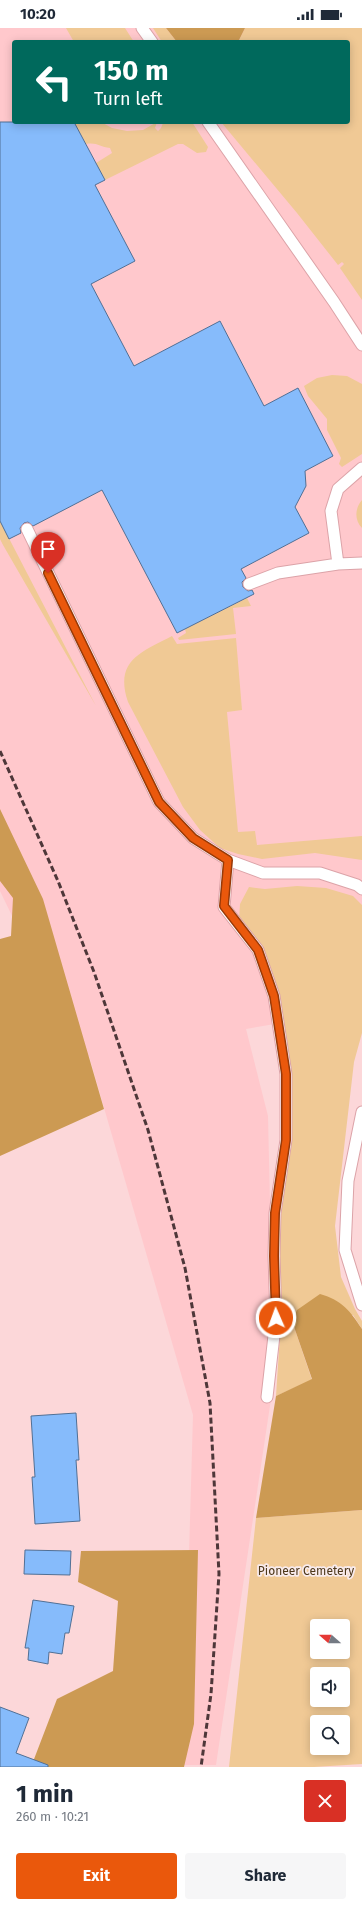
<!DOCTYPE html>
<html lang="en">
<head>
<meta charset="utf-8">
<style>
	:root { --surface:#fff; --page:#f6f6f7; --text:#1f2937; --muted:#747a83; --accent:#ea580c }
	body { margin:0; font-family:"Fira Sans",sans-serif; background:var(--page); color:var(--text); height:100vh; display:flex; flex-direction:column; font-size:15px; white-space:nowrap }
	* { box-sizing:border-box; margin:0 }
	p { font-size:13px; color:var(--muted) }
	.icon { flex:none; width:22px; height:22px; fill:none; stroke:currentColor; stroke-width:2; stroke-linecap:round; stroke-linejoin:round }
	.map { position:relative; height:1739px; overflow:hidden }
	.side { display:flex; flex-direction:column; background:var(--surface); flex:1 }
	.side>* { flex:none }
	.hud { position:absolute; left:12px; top:12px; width:338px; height:84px; border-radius:4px; box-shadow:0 2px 10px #0003; background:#00695c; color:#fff; overflow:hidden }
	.needle { width:26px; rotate:291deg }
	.buttons { position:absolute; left:310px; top:1591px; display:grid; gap:8px }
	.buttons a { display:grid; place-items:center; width:40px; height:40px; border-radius:4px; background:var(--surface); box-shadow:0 2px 10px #0003; font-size:20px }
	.pin { position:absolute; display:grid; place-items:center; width:34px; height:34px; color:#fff; margin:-41px -17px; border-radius:50% 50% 50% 0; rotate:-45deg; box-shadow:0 0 4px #0007 }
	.pin .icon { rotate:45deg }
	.me { position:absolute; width:44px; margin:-22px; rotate:358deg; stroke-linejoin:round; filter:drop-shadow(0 0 3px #0008) }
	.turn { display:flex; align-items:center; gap:14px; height:84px; padding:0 16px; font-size:18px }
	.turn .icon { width:52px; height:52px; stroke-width:2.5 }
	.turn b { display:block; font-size:28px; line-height:34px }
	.round { display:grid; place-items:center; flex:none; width:42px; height:42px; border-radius:4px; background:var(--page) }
	.overview { display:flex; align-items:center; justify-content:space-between; height:68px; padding:0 16px }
	h1 { font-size:24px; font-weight:700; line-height:30px }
	.action { display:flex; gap:8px; margin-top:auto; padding:8px 16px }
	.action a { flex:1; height:46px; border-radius:4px; background:var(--accent); color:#fff; font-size:16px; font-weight:700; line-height:46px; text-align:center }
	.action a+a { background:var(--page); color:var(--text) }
	.status { display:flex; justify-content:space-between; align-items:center; height:28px; padding:0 20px; background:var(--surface); direction:ltr }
	.status svg { height:11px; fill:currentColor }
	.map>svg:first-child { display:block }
	.built { fill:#ffc8cc; fill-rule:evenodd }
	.green { fill:#f0c995; fill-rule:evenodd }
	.forest { fill:#cc9a53 }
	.building { fill:#86bbfb; stroke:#517095 }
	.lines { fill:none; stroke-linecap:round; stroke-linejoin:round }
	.lane-casing { stroke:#dca3a8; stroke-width:13 }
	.lane { stroke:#fff; stroke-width:11 }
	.rail { stroke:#4e3739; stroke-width:3; stroke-dasharray:6 3; stroke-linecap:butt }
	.route-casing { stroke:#983908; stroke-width:10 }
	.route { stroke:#ea580c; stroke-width:7 }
	.labels { text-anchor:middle; stroke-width:3.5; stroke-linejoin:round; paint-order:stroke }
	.park-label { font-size:12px; fill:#4e381a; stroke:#f8ebec }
</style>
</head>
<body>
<div class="status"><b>10:20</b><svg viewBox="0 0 49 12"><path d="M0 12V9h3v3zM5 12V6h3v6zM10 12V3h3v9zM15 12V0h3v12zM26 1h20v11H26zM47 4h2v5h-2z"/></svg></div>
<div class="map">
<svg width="362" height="1739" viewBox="0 0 362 1739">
	<rect width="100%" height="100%" fill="#fcd7d9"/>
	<path class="built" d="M0,0H362V981L246,1001L268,1088L274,1351L216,1737H183L193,1387L89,1028L80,1029L0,863ZM14,14H348V94H14Z"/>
	<path class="green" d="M66,0H125L134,14H74Z
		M153,0H166L177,14H162Z
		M245,0H362V272L340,240L344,236L342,234L338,237L297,185L221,94H348V14H238Z
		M74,94H101L112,100L127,103L143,102L157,94L155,100L158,103L161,100L163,95L161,94H192L208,119L206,124L197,125L183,116H178L105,152L96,135L112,125L110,120C100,119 97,114 86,116Z
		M332,347L347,348L362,356V426L342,439L339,436L341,430L327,402V391L308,368L304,358L317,350Z
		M362,472V500C354,492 355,480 362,472Z
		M0,493L96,678L3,517L0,511Z
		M247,570L251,578L233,580L236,606L179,612L178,610L186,605L185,601Z
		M172,608L177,616L236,610L242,682L227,684L238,804L255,803L257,817L362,808V832L315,825L262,831L238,826L220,820L200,802L183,779L128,674C114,633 141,624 172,608Z
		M297,858L326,860L353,868L362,877V1005L354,1034L335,1198L341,1249L355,1281L362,1293V1301L353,1287L292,1293L312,1352L276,1368L282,1276L278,1208L291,1114L290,1045L279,964L262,921L239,892L240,876L249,859L265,861Z
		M362,1482V1736L314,1739H229L256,1490ZM317,1598H343V1624H317ZM317,1646H343V1672H317ZM317,1694H343V1720H317Z"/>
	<path class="forest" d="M166,0H245L238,14H177Z
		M0,781L43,871L104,1081L0,1128V911L11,908L13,870L0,853Z
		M320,1266C342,1272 350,1283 362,1301V1482L256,1490L276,1368L312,1351L292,1293L297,1282Z
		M198,1522L194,1696L184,1739H31L57,1671L113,1643L118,1573L78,1554L81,1523Z"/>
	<path class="building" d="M0,94H74L105,152L95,157L135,233L91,256L134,338L220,293L264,378L298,360L333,428L305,443L306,458L295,479L309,505L241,541L246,550L242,554L243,559L248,563L252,562L254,566L177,605L102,462L33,498L28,494L24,495L20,500L21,505L9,511L0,493Z
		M76,1385L79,1432H76L80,1493L35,1496L32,1449H35L31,1388Z
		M25,1522L71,1523L70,1547L24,1546Z
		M33,1572L74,1578L69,1605H65L62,1626L49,1624L48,1636L28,1632L29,1620H25Z
		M0,1679L29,1690L16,1725L48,1737V1739H0Z"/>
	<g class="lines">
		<g class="lane-casing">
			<path id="lane" d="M142,0L152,14
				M208,94L334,274L362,317
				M27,501L159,774L193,810L228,832L263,845H320L357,857L362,861
				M338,536L331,483L338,461L362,440
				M249,556L278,545L338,536L362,535
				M228,832L224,879L258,922L274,968L286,1046V1112L275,1185L274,1228L276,1290L267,1369
				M362,1084L348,1153L345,1222L362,1277"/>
		</g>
		<use href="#lane" class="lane"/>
		<path class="rail" d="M0,723L58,853L94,944L148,1102L185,1240L210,1375L219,1546L211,1666L201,1739"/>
	</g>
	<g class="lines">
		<g class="route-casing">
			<path id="route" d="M48,545L159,774L193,810L228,832L224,878L258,922L274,968L286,1046V1112L275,1185L274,1228L276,1290"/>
		</g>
		<use href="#route" class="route"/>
	</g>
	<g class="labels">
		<g class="park-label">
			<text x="306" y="1547">Pioneer Cemetery</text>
		</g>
	</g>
</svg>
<div class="buttons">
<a><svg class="needle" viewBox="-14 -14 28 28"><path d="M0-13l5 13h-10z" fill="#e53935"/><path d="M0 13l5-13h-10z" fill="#747a83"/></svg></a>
<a><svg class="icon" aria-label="sound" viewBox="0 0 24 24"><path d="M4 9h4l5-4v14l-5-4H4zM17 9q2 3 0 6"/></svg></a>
<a><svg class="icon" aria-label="search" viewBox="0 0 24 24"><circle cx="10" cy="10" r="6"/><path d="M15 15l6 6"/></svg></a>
</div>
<div class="pin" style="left:48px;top:545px;background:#d93025"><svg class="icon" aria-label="arrive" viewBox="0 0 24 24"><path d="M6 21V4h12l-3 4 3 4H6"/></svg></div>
<svg class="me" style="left:276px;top:1290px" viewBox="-20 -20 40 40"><circle r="17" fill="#ea580c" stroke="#fff" stroke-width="3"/><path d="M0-11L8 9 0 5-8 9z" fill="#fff"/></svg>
<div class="hud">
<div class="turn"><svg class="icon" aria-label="left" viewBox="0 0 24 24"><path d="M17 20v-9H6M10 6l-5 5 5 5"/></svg><div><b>150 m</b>Turn left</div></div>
</div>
</div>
<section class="side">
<div class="overview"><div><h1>1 min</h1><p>260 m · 10:21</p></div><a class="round" style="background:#d93025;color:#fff"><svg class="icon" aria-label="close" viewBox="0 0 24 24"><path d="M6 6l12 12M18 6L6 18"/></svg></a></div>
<div class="action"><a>Exit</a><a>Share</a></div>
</section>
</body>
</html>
